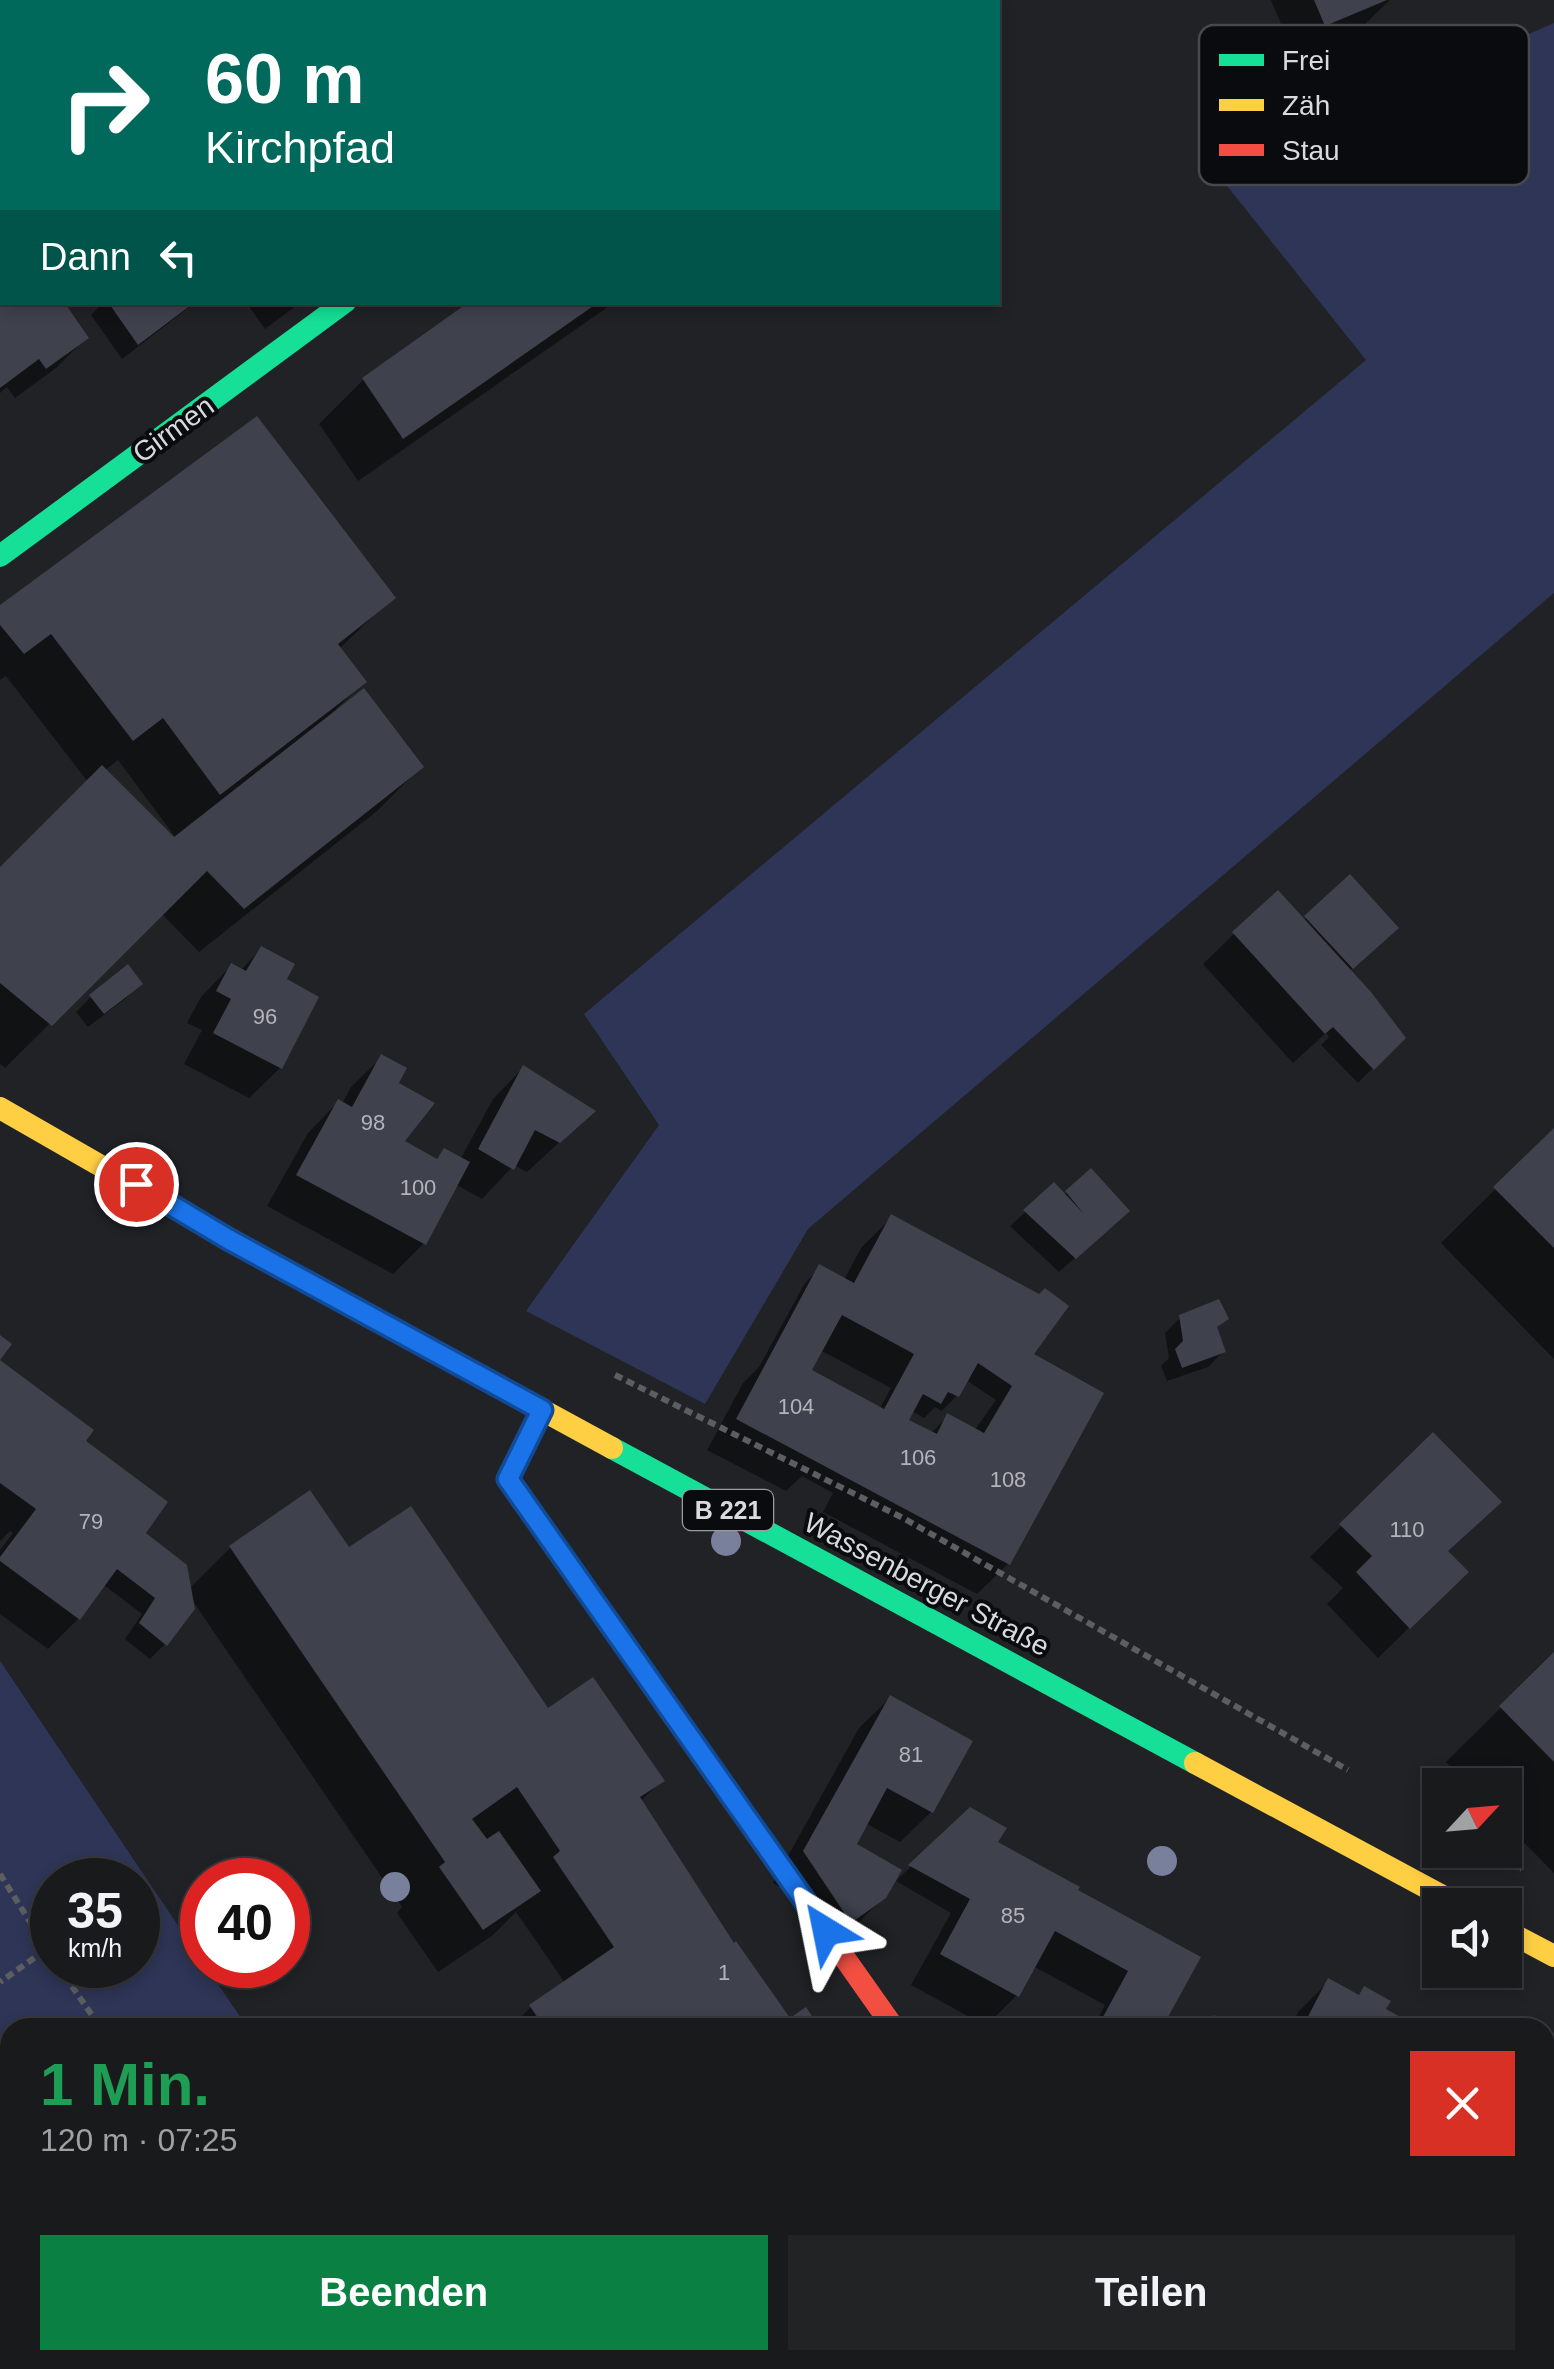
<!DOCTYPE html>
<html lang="de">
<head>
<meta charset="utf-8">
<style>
	:root { --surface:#191a1c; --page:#222325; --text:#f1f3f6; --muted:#9fa1a3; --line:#37383b; --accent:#0b8043 }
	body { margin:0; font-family:Helvetica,sans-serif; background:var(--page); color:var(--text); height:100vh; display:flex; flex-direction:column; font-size:38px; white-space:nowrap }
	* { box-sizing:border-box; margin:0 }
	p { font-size:32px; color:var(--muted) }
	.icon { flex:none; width:55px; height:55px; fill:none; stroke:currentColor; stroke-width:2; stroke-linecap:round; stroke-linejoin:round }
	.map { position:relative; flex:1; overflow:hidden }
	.sheet { position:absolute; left:0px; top:2018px; width:1555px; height:352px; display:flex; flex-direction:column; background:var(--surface); border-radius:30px 30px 0 0; box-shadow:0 5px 15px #0003,0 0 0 2px var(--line) }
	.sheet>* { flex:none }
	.banner { position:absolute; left:0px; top:0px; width:1000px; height:305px; box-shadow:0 5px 15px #0003,0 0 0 2px var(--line); background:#00695c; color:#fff; overflow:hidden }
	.needle { width:65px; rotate:64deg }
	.buttons { position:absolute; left:1422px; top:1768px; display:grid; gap:20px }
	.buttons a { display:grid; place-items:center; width:100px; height:100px; border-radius:0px; background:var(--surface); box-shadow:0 5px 15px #0003,0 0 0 2px var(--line); font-size:50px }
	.speed { position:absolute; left:30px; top:1858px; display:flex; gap:20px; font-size:50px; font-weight:700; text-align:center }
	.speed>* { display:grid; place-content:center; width:130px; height:130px; border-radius:50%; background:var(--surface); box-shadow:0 5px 15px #0003,0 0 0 2px var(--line); line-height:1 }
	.speed small { font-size:25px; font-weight:400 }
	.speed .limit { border:15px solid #d22; background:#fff; color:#111 }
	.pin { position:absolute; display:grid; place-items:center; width:85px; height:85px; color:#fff; margin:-42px; border:5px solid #fff; border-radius:50%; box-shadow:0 2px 10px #0007 }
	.me { position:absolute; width:110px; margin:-55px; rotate:325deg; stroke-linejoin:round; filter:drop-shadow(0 0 8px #0008) }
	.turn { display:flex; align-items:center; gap:35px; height:210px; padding:0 40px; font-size:45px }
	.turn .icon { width:130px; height:130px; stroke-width:2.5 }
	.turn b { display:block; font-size:70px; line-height:85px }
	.then { display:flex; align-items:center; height:95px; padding:0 40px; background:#0003; gap:20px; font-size:38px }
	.round { display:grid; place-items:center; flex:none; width:105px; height:105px; border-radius:0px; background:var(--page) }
	.headline { display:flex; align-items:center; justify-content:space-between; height:170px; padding:0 40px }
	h1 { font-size:60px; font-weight:600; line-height:75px; color:#1e9e55 }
	.button { display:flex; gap:20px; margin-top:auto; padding:20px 40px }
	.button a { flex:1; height:115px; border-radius:0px; background:var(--accent); color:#fff; font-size:40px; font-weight:600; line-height:115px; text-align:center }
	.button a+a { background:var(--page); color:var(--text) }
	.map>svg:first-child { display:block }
	.green { fill:#2e3556; fill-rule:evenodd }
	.shadow { fill:#0007; fill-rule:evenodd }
	.building { fill:#3f424d; fill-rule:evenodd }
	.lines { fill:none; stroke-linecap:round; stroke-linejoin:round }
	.path { stroke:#5d5e61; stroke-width:6; stroke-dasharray:8 5; stroke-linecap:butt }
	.street { stroke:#535457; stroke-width:50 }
	.fast { stroke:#16e098; stroke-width:22 }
	.slow { stroke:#ffcf43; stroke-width:22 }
	.jam { stroke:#f24e42; stroke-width:22 }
	.tree { fill:#79809c }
	.route-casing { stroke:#114b97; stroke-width:25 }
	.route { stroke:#1a73e8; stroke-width:18 }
	.labels { text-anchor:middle; stroke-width:8; stroke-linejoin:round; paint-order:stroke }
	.number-label { font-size:22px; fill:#b2b4ba }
	.shield { fill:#0a0b0e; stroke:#9b9ca0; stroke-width:2.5 }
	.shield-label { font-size:25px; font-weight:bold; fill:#d9dadf }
	.street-label { font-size:28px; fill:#d9dadf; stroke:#0a0b0e }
	.key { fill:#0a0b0e; stroke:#48494d; stroke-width:2.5 }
	.key-label { font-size:28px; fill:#d9dadf }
</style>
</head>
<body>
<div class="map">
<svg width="1554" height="2369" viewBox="0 0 1554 2369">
	<rect width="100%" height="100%" fill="#212226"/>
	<path class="green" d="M1554,23V593L808,1229L705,1404L526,1311L659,1125L584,1014L1366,360L1216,172Z
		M0,1661L202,1961V1965H205L247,2027L10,2028V2360H469L475,2369H0ZM52,1880H138V1965H52Z"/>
	<path class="shadow" d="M155,0H190L187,2H151Z
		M317,0H443L439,2H315Z
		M1271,0H1390L1363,26L1294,55Z
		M2,241V302L86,338L56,368L15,398L7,387L0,393V243Z
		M104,302H196L122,359L91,315Z
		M246,302H301L265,329Z
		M473,302H615L358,481L319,424L363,380Z
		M393,597L339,649L364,682L336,709L421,767L377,811L199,952L161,913L5,1068L0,1064V870L88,782L6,676L0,680V608ZM118,760L176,838L174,840L104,771Z
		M1350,877L1381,942L1349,971L1403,1037L1358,1083L1321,1045L1329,1037L1326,1033L1293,1063L1203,964L1234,934L1303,921Z
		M261,949L283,980L280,1068L249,1098L184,1064L202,1030L187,1023L201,997L231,966L240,971Z
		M140,984L125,999L88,1027L76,1012L91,997Z
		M382,1057L396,1084L401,1141L435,1160L444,1151L460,1160L493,1099L523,1068L592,1112L527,1172L514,1165L482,1199L455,1184L424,1243L393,1274L267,1206L308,1133L338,1102L342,1104L351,1087Z
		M1554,1131V1359L1441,1243Z
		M1090,1171L1111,1226L1059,1272L1010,1226L1054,1186L1063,1196Z
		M892,1217L1031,1356L1008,1564L977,1594L823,1512L833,1493L802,1476L786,1491L707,1450L743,1383L759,1367L805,1283L820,1268L844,1280L861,1248ZM820,1350L891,1388L879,1410L808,1371ZM966,1380L996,1400L974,1431L947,1417L930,1434L899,1429L910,1410L924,1418L935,1407L942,1411L957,1395Z
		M1181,1317L1226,1318L1215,1329L1223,1352L1208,1367L1167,1381L1161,1366L1169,1358L1165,1333Z
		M0,1363L83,1442L133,1545L189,1589L230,1548L348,1551L547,1712L661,1781L640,1802L733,1946L789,2021L817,2028H510L531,2007L565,1983L516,1912L493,1935L438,1972L397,1913L402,1907L190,1597L165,1644L150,1659L125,1639L142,1614L104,1585L78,1619L48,1649L0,1614V1550L13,1533L10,1531L0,1541Z
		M1433,1435L1446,1553L1466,1572L1378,1658L1327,1604L1343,1588L1310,1557Z
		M1554,1655V1873L1505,1823V1785H1468L1446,1762Z
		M890,1698L931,1812L900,1842L865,1823L853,1845L884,1897L852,1929L773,1883L859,1728Z
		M970,1810L994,1843L1074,1891L1198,1958L1160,2028H1093L1105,2005L1033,1966L1017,1995L986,2026L911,1985L951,1913L896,1881Z
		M1329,1981L1383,2010L1414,2028H1290L1298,2012Z
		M1545,2097L1554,2102V2242L1545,2237Z"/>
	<path class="building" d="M1314,0H1387L1325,26Z
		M0,302H64L89,338L46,369L39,359L0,388Z
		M108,302H195L138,345Z
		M469,302H599L403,439L362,378Z
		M257,416L396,598L338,644L367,682L220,795L163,718L133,741L51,634L24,654L0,625V605Z
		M364,688L424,767L244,909L207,871L52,1026L0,983V867L102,765L174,837Z
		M1350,874L1399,928L1353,969L1304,916Z
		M1278,890L1371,992L1406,1038L1374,1070L1333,1027L1325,1034L1232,932Z
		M261,946L295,964L287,979L319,997L282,1069L213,1033L231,999L216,991L231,963L246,971Z
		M128,964L143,984L104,1014L89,995Z
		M381,1054L407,1068L399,1083L435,1103L405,1141L437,1159L444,1148L470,1162L426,1245L296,1175L338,1099L352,1107Z
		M523,1065L596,1111L560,1143L535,1130L514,1170L478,1149Z
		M1554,1128V1248L1493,1187Z
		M1091,1168L1130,1211L1076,1259L1023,1210L1054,1182L1084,1214L1065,1191Z
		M891,1214L1039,1294L1045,1288L1069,1306L1034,1354L1104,1393L1010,1565L736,1419L819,1264L854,1283ZM842,1315L914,1354L884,1409L812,1370ZM978,1363L1012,1386L984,1433L947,1413L937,1434L909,1420L923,1394L941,1404L948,1392L959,1397Z
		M1219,1299L1229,1319L1217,1327L1226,1352L1182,1368L1175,1349L1183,1341L1179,1315Z
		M0,1335L12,1344L0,1360L94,1430L86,1441L168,1502L146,1533L187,1565L195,1609L167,1646L139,1623L155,1598L117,1569L80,1620L0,1561V1557L36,1509L0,1483Z
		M1433,1432L1502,1502L1448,1551L1469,1572L1410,1629L1356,1572L1372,1556L1339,1524Z
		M310,1490L349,1547L411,1506L548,1708L593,1677L665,1781L640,1797L734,1943L736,1941L790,2018L806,2007L820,2028H545L529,2005L614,1947L553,1857L560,1851L517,1787L472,1819L487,1839L499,1831L541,1891L483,1930L439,1867L445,1862L229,1546Z
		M1554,1652V1762L1499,1706Z
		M890,1695L973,1741L933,1813L887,1788L857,1844L902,1870L886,1898L851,1923L803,1851Z
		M970,1807L1007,1828L998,1842L1080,1887L1078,1890L1201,1957L1162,2028H1097L1128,1971L1055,1931L1019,1997L940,1954L970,1899L908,1865Z
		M1328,1978L1359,1995L1364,1986L1391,2001L1386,2009L1420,2028H1302Z
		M1214,2015L1234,2028H1206Z
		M1545,2094L1554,2099V2204L1545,2199Z
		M930,2360H965L971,2367L981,2360H1047L1054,2369H918Z
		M1238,2360H1347L1358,2369H1231Z"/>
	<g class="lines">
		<path class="path" d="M615,1375L903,1518L1348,1770
			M1499,1855L1522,1869
			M0,1874L47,1949L0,1982
			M47,1949L52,1958
			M57,1965L101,2028
			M0,2139L10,2152
			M0,2274L10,2287
			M67,2360L74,2369
			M168,2360L175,2369
			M340,2369L348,2360"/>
		<path class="street" d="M771,2L775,0
			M1128,2360L1135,2369"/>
		<path class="fast" d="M0,556L345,302
			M542,1410L508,1479L791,1882
			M612,1448L1195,1763"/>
		<path class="slow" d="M0,1108L228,1239L612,1448
			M1195,1763L1459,1905
			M1505,1930L1554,1956"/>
		<path class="jam" d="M791,1882L894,2028"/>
	</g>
	<g class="tree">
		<circle cx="726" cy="1541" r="15"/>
		<circle cx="1162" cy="1861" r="15"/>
		<circle cx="395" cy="1887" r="15"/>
	</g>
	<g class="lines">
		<g class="route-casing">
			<path id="route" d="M136,1184L228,1239L542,1410L508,1479L826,1931"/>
		</g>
		<use href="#route" class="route"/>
	</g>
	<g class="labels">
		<g class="number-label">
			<text x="265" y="1024">96</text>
			<text x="373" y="1130">98</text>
			<text x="418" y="1195">100</text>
			<text x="796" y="1414">104</text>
			<text x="918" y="1465">106</text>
			<text x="1008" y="1487">108</text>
			<text x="91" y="1529">79</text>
			<text x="1407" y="1537">110</text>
			<text x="911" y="1762">81</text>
			<text x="1013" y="1923">85</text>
			<text x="724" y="1980">1</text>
		</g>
		<rect class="shield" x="683" y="1490" width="90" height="40" rx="8"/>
		<g class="shield-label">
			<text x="728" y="1519">B 221</text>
		</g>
		<g class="street-label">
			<text transform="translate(173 429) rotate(-36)" y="10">Girmen</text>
			<text transform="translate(927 1584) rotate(28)" y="10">Wassenberger Straße</text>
		</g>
	</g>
	<rect x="1199" y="25" width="330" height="160" rx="15" class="key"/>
	<rect x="1219" y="54" width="45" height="12" fill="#16e098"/>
	<rect x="1219" y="99" width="45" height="12" fill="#ffcf43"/>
	<rect x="1219" y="144" width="45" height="12" fill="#f24e42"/>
	<g class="key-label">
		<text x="1282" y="70">Frei</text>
		<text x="1282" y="115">Zäh</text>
		<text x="1282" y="160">Stau</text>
	</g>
</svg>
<div class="buttons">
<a><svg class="needle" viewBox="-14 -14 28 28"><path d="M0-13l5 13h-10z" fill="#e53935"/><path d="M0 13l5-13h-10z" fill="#9fa1a3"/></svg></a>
<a><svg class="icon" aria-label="sound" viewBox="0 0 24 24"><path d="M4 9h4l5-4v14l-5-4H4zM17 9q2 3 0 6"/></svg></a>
</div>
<div class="speed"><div>35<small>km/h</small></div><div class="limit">40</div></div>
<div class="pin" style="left:136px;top:1184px;background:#d93025"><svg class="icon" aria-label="arrive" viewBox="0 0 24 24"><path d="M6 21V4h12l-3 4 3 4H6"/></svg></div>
<svg class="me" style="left:826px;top:1931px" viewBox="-20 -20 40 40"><path d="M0-17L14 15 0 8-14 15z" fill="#1a73e8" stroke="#fff" stroke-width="4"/></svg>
<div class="banner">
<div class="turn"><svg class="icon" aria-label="right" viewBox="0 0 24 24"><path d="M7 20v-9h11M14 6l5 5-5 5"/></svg><div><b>60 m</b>Kirchpfad</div></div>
<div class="then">Dann<svg class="icon" aria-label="left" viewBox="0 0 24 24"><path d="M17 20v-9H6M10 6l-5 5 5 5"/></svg></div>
</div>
<section class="sheet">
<div class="headline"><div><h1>1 Min.</h1><p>120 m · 07:25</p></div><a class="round" style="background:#d93025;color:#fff"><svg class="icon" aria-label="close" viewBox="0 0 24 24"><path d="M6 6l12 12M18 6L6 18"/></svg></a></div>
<div class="button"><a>Beenden</a><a>Teilen</a></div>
</section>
</div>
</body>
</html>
